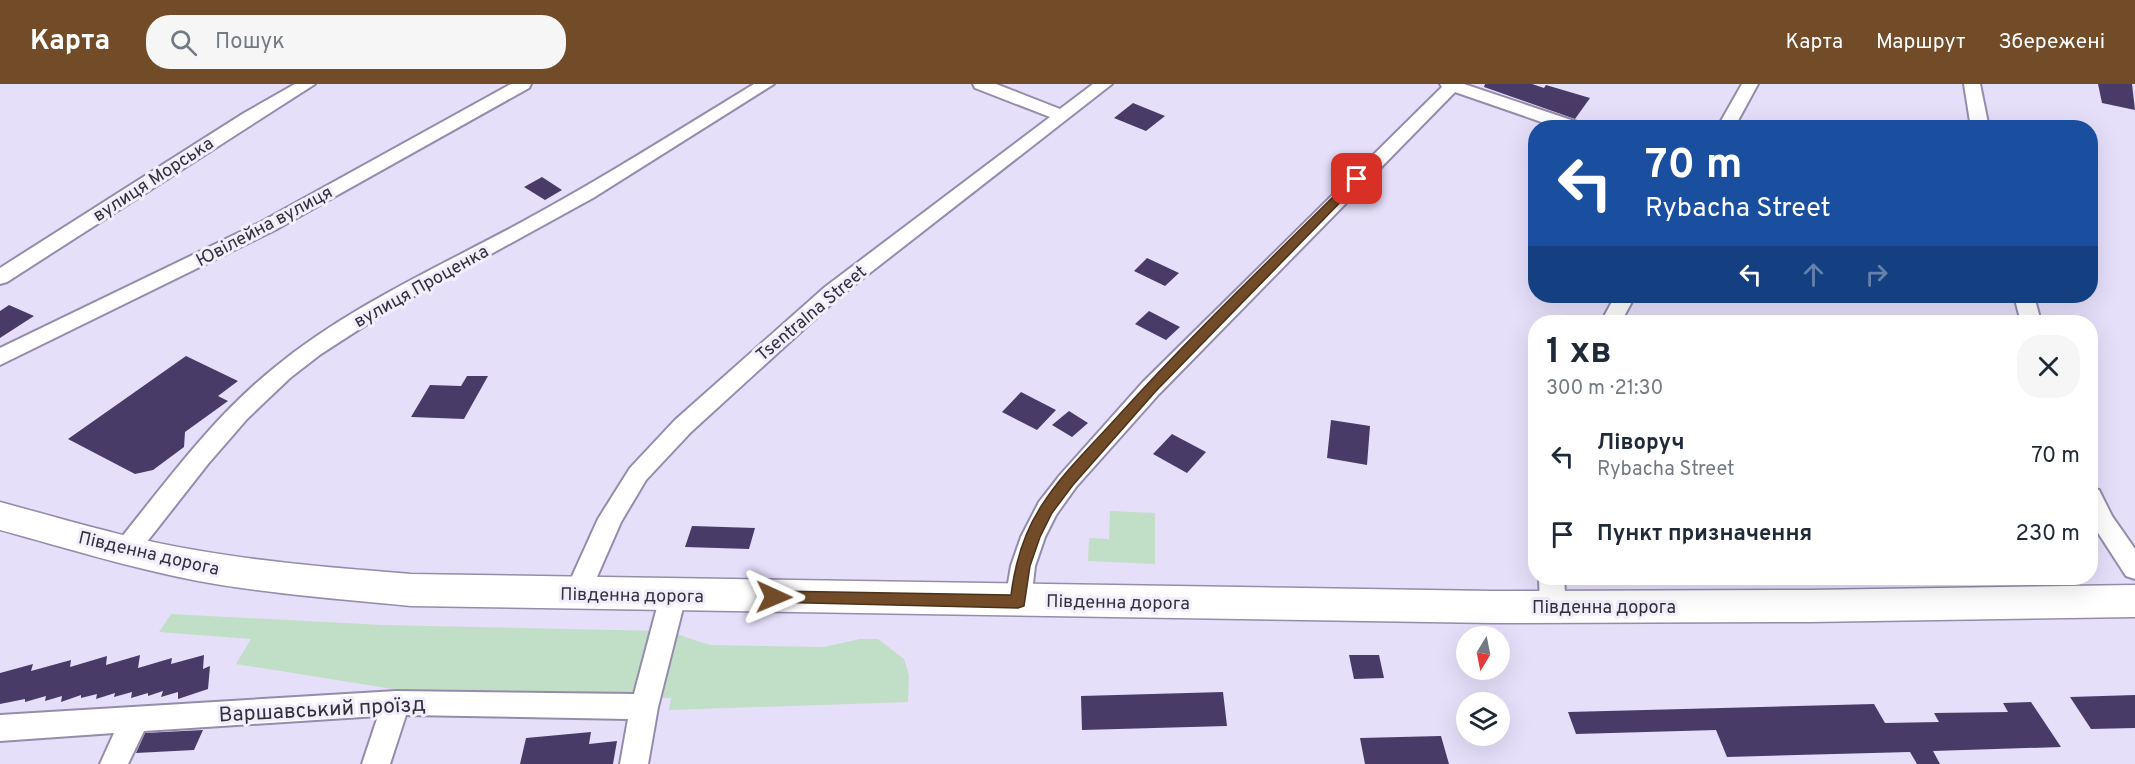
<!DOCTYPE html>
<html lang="uk">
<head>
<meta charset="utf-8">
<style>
	:root { --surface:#fff; --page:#f6f6f7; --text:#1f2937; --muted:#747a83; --accent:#724c28 }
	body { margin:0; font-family:Overpass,sans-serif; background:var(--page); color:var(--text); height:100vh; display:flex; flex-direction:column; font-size:22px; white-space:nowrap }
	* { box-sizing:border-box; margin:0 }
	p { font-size:20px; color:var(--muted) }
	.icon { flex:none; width:33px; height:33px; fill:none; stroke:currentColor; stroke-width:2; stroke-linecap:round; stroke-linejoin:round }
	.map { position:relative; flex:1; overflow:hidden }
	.details { position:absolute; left:1528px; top:231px; width:570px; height:270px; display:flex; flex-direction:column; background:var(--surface); border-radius:24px; box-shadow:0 6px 24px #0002 }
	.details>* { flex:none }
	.banner { position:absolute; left:1528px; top:36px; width:570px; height:183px; border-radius:24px; box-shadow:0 6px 24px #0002; background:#1a4fa0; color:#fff; overflow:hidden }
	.needle { width:39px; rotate:190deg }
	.fabs { position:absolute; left:1456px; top:542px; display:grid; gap:12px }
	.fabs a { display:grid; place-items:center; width:54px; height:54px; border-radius:50%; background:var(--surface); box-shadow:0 6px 24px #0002; font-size:30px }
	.pin { position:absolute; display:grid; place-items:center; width:51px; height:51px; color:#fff; margin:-26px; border-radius:12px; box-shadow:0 3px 9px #0006 }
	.me { position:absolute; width:66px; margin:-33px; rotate:91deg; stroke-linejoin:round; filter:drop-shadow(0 0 4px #0008) }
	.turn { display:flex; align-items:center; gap:21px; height:126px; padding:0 18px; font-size:27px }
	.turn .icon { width:78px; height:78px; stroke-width:2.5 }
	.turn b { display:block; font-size:42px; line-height:51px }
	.lanes { display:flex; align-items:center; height:57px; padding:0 18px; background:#0003; justify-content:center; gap:30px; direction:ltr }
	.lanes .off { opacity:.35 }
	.round { display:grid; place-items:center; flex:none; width:63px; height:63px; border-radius:24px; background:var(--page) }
	.overview { display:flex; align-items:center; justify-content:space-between; height:102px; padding:0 18px }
	h1 { font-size:36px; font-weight:700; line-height:45px }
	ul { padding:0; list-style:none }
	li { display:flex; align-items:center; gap:18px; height:78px; padding:0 18px }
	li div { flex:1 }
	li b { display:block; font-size:22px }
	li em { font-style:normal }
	header { display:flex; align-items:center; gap:36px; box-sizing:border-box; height:84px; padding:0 30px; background:var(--accent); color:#fff }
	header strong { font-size:28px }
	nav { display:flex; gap:33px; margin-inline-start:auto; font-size:21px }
	.search { width:420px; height:54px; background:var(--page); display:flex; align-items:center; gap:15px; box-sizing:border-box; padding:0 21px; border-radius:24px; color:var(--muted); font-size:22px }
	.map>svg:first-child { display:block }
	.green { fill:#c1dec6 }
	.building { fill:#493b67 }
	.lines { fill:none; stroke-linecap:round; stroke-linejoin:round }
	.minor-casing { stroke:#958cac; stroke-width:4 }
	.trunk-casing { stroke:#958cac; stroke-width:3 }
	.minor { fill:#fff; fill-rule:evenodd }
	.trunk { fill:#fff; fill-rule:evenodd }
	.route { fill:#724c28; stroke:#4a311a; stroke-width:1.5 }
	.labels { text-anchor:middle; stroke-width:6; stroke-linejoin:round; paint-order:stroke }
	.street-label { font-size:18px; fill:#332f3c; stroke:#f2eefc }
	.near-street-label { font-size:21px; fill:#332f3c; stroke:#f2eefc }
</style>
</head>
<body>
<header>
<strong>Карта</strong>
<div class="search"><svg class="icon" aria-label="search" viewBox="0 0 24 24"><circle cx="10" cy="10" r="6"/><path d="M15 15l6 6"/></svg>Пошук</div>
<nav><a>Карта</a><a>Маршрут</a><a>Збережені</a></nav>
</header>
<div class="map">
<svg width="2135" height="680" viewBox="0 0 2135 680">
	<rect width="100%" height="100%" fill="#e6dffa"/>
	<path class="green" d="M1110,427L1155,429V480L1088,477L1089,454L1109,455Z
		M171,530L383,541L662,547C679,549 694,557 711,561L824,563L860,555H878L904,575L909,591L908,618L669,626L671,614L399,606L236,580L251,555L159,548Z"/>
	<path class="building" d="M1485,0H1532L1544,4L1546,1L1590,14L1575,35L1484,3Z
		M2098,0H2132L2135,26L2102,19Z
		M1133,19L1165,32L1146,47L1114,34Z
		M542,93L562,106L545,116L524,103Z
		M1147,174L1179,189L1165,202L1134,187Z
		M9,221L34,232L0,254V227Z
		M1149,227L1180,243L1166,256L1135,240Z
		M186,272L238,297L218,312L228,317L185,348L184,363L153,386L135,390L68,355Z
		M467,292H488L464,335L411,333L430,301L461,302Z
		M1021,308L1056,326L1037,346L1002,328Z
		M1069,327L1088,339L1072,353L1052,341Z
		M1331,336L1370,342L1367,381L1327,374Z
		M1172,350L1206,368L1187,389L1153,370Z
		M692,442L755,444L749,465L685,463Z
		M140,571L138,584L172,574L171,580L204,571L203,585L210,582L208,605L178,615V608L161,613L163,607L148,612V609L131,614L132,608L114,613L115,609L96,615L97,610L81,614V611L61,618L62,612L45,617L46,612L25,618V615L0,620V589L33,580L31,587L71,576L70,583L107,572L106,581Z
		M1349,571H1379L1384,594L1354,595Z
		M1223,608L1227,642L1082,646L1081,612Z
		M2135,611V644L2091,645L2070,613Z
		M2031,618L2061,663L1933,667L1940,680H1917L1910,668L1727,673L1716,646L1576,650L1568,628L1874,620L1885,639L1939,638L1934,629L2008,628L2003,619Z
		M203,646L194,666L136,669L145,649Z
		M591,648L589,660L617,657L613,680H520L526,654Z
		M1441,652L1449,680H1365L1360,654Z"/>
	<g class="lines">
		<g class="minor-casing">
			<path id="minor" d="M295,0H315L7,198L0,200V184L244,29Z
				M511,0H531L529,4L275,146L0,281V264L261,138Z
				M754,0H774L593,114L389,226L321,270L290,294L247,335L208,380L135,473L126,476L117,473L114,466L117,459C166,398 213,333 274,284C348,223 437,184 520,139C600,96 677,47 754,0Z
				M973,0H996L1060,25L1093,0H1112L839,213L691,348L646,396L621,438L586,518L577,521L568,518L564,510L598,435L630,384L675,336L825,203L1050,33L975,4Z
				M1440,0H1464L1583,40L1585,44H1559L1455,8L1159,310L1076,403L1056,431L1045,453L1035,482L1031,517L1027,525L1018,528L1009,525L1005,517L1011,482L1021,453L1039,418L1060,391L1143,298L1442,3Z
				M1742,0H1758L1734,44H1717Z
				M1964,0H1980L1989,44H1971Z
				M1615,212H1635L1621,238H1601Z
				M2014,212H2034L2041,238H2021Z
				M2091,404L2099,406L2112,432L2135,465V495L2126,492L2091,438Z
				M1539,494H1564L1566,523L1562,531L1553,534L1544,531L1540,523Z
				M673,501L682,504L686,512L658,623L648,680H620L628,635L406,631L390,680H362L378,632L144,647L128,680H100L114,649L0,657V631L396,607L634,610L660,512L664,504Z"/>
		</g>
		<g class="trunk-casing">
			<path id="trunk" d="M0,418C66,436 133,456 201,467C271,479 341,484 411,490L1492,507L1810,506L2135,501V533L1810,538L1492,539L411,522C340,515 269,510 198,497C131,484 66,464 0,446Z"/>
		</g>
		<use href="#minor" class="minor"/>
		<use href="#trunk" class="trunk"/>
	</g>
	<path class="route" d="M1357,92L1363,95L1361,97L1156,307L1073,401L1052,429L1040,453L1030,482L1024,522L1018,524L768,518L766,513L768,509L774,507L1011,511C1015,479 1024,448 1042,421C1063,388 1093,360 1119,331C1194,248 1275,171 1353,93Z"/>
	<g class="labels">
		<g class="street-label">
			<text transform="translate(153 95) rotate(-33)" y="6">вулиця Морська</text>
			<text transform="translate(264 142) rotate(-28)" y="6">Ювілейна вулиця</text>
			<text transform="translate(421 202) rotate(-29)" y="6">вулиця Проценка</text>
			<text transform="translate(811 229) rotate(-40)" y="6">Tsentralna Street</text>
			<text transform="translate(149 469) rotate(13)" y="6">Південна дорога</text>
			<text transform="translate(632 511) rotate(1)" y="6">Південна дорога</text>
			<text transform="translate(1118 518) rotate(1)" y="6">Південна дорога</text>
			<text x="1604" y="529">Південна дорога</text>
		</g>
		<g class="near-street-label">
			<text transform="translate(322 625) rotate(-3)" y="7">Варшавський проїзд</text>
		</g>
	</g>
</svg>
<div class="fabs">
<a><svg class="needle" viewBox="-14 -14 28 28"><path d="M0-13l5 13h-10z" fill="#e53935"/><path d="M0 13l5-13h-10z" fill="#747a83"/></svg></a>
<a><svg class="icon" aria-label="layers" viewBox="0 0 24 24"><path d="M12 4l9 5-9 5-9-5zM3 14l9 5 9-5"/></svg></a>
</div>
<div class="pin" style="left:1357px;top:95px;background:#d93025"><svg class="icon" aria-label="arrive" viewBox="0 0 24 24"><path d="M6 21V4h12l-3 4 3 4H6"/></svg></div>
<svg class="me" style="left:774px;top:513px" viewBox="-20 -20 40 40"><path d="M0-17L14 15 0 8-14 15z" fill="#724c28" stroke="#fff" stroke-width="4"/></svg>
<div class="banner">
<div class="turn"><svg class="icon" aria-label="left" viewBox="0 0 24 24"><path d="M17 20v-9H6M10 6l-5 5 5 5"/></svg><div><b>70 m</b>Rybacha Street</div></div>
<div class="lanes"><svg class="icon" aria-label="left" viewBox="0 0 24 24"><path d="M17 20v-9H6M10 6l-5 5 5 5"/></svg><svg class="icon off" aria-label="ahead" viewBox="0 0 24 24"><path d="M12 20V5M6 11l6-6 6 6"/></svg><svg class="icon off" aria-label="right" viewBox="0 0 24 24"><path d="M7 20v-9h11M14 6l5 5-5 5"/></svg></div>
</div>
<section class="details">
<div class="overview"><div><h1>1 хв</h1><p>300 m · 21:30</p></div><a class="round"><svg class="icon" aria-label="close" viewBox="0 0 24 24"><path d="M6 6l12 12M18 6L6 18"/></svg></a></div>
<ul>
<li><svg class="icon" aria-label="left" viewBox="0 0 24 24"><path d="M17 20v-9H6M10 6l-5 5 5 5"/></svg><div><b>Ліворуч</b><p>Rybacha Street</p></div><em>70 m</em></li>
<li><svg class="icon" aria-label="arrive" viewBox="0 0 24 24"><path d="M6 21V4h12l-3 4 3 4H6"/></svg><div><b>Пункт призначення</b></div><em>230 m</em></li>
</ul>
</section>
</div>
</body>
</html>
